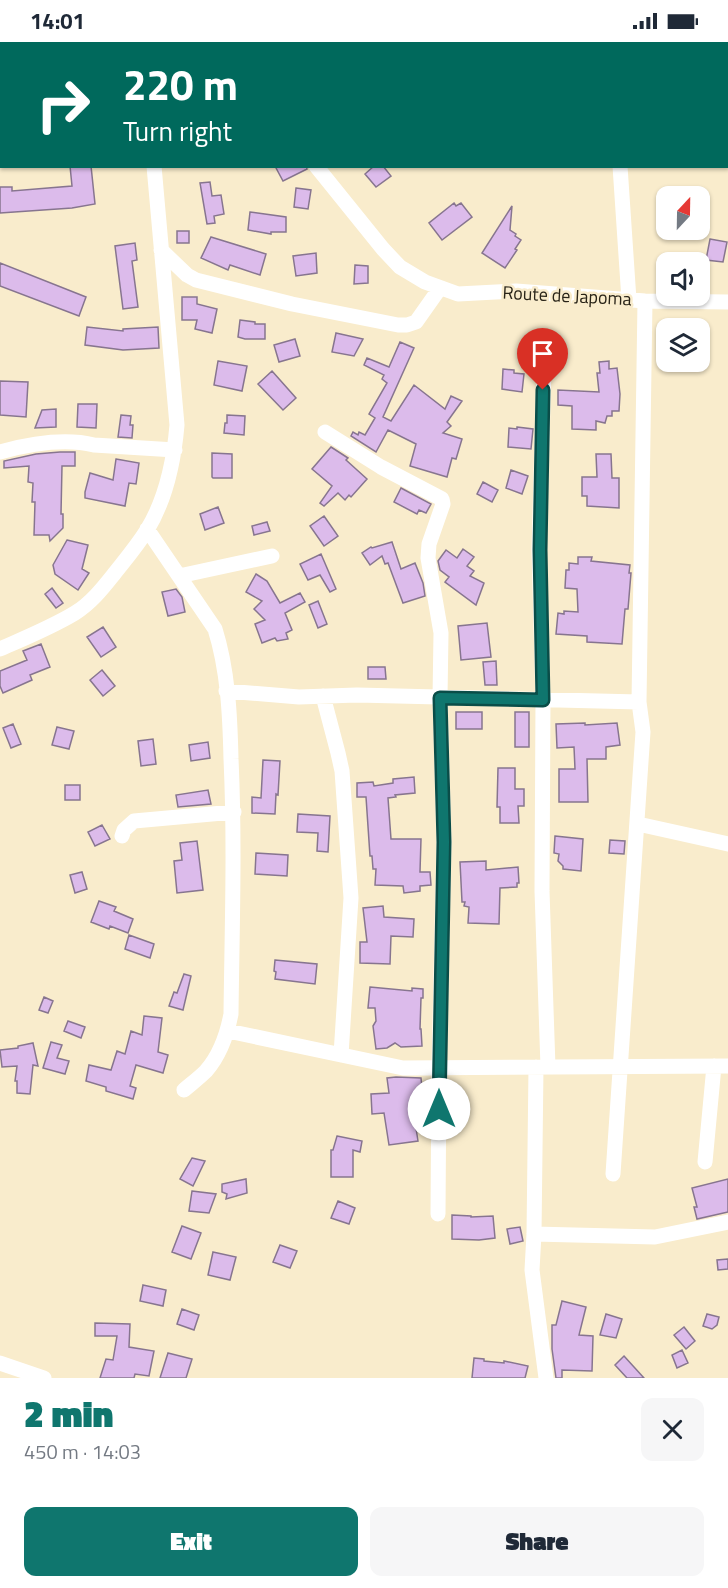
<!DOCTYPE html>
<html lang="en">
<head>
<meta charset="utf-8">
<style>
	:root { --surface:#fff; --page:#f6f6f7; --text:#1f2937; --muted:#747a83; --accent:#0f766e }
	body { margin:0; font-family:"Titillium Web",sans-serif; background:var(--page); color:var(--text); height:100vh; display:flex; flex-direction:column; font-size:22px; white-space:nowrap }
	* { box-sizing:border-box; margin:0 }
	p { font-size:20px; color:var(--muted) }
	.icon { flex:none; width:33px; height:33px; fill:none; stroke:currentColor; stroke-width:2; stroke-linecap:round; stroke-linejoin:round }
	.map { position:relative; height:1336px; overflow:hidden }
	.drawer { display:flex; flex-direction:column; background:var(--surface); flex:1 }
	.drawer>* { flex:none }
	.guide { position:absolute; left:0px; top:0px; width:729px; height:126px; box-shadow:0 2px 4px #0004; background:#00695c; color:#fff; overflow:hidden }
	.needle { width:39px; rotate:22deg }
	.fabs { position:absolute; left:656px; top:144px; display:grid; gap:12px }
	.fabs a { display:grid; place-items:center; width:54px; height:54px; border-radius:12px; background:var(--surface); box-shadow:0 2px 4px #0004; font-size:30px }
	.pin { position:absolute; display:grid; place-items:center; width:51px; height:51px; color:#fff; margin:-62px -26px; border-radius:50% 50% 50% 0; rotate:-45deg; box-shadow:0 0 6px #0007 }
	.pin .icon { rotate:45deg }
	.me { position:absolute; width:66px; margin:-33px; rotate:0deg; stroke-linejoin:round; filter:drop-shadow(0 0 4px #0008) }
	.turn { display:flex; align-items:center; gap:21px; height:126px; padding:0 24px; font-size:27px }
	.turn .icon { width:78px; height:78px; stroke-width:2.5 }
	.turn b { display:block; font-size:42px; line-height:51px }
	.round { display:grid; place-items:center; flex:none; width:63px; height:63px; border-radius:12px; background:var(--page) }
	.overview { display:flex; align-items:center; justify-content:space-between; height:102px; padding:0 24px }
	h1 { font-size:36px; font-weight:800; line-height:45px; color:var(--accent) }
	.primary-button { display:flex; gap:12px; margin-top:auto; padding:12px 24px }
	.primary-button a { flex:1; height:69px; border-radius:12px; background:var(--accent); color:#fff; font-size:24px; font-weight:800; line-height:69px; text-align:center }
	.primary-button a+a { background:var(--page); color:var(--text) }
	.status { display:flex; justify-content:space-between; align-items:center; height:42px; padding:0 30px; background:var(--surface); direction:ltr }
	.status svg { height:16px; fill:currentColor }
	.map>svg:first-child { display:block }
	.building { fill:#dcbbeb; stroke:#87758f; stroke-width:1.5 }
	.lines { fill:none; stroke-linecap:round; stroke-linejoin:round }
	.minor { stroke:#fff; stroke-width:15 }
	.route-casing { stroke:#0a4d48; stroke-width:15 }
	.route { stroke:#0f766e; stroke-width:10 }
	.labels { text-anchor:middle; stroke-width:5; stroke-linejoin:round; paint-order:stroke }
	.street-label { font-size:18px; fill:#292418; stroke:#f9eccc }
</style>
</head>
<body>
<div class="status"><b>14:01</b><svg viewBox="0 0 49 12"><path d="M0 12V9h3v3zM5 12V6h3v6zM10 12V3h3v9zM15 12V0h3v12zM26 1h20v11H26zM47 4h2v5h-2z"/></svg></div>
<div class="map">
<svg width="728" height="1336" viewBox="0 0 728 1336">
	<rect width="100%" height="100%" fill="#f9eccc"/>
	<path class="building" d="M70,124H91L95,162L72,166L0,171V145H12V149L72,144Z
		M275,124H306L307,127L283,139Z
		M374,124H383L391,134L376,145L365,132Z
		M210,140L212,154L221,153L224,172L214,174L215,181L207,182L200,141Z
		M296,146L311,148L308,167L294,165Z
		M454,161L456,164L461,161L472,175L442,198L429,181Z
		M512,164L510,188L516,192L515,194L521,198L515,207L517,208L505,226L482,211Z
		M250,170L286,175V190H271V192L248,188Z
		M177,189H189V201H177Z
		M211,195L266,212L260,233L230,223L228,228L201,216Z
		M710,197L727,200L723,220L706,218Z
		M135,201L137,218L132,219L138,265L123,267L115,204Z
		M316,211L317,231L296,234L293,214Z
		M0,221L86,255L79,274L0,244Z
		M355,223L368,224V241L354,242Z
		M182,255H197V262L217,267L212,291L195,287L197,278H182Z
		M240,278L255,280V282H265V297H245L238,295Z
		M87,285L123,289V287L158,285L159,306L123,308L85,303Z
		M336,291L363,297L354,314L332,310Z
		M295,297L300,314L279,320L274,303Z
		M400,300L414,306L383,375L391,379L414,343L445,367L451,354L462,359L447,380L451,384L443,391L462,397L456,417L452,416L447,435L410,424L416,402L388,388L376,410L351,394L353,390L358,393L359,390L365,393L375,376L369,372L387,341L382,337L384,333L364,323L367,316L389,325Z
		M218,319L247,324L242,349L214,343Z
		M609,319V327L617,326L620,352L619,369H612V374H607L605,381L596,379V388L572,387V364L558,363V348L599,350L597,331H600L599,320Z
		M503,327L514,328V331L524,332L522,350L502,347Z
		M272,329L296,356L283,368L258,342Z
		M0,339L28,340L26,375L0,373Z
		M78,362H97L96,386L77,385Z
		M56,367V385L35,386L42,368Z
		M121,373L131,374L130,383H133L132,396L118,395Z
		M227,373L245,374L244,393L224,391L225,381H227Z
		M517,385L533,387L531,407L508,405L509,386L517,387Z
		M331,405L348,416L346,418L367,437L351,455L349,453L345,458L338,451L324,464L320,461L332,444L312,427Z
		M60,410H75V424H62L61,472H63V486L50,499L49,493H34L35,460H32L33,441L28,440L29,424L4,426V419L36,412Z
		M212,411L232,412V436H213L212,435Z
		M596,412H611L612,436H619V466L587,464V454H582V435H597Z
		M116,417L139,421L136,442L129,441L125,464L85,456V450L90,431L113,438Z
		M511,428L528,434L522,452L506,446Z
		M483,440L498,448L492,460L477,452Z
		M401,446L431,462L426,471L419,468L417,472L394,460Z
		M218,465L224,481L205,488L200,472Z
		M324,474L338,494L324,504L310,484Z
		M267,480L270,489L254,493L252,484Z
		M67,498L88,503L82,527L89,531L78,548L55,532L53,523Z
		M392,500L401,527L415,521L423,541L425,554L403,561L388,521L385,522L382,514L370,523L362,511L371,505L372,506Z
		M463,507L474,515L467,524L474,529L470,534L484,541L476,563L445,540L449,535L440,528L438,519L446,508L457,516Z
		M321,512L336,547L330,550L320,533L308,538L300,522Z
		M578,515H592L591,519L630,523L629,531H631L628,567H625L622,602L587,600V594L556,592L558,571L564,572V569L578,570L577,547L565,546L566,528H569V521L578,522Z
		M256,532L267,539L280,561L300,551L305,560L285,571L292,588L286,591L288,597L277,599L275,596L262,601L255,582L265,578L254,567L262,559L246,550Z
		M52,546L63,561L56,566L45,552Z
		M176,547L182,555L185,570L168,574L162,550Z
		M318,559L327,582L318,586L309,563Z
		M487,581L491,615L461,618L458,584Z
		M103,585L116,605L101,615L87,595Z
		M41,602L50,625L30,633L32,638L3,651L0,644V629L27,618L23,609Z
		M496,619L497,643H485L483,620Z
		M368,625H385L386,637H368Z
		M102,628L115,644L103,654L90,638Z
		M456,670H482V687H456Z
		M515,670H529V705H515Z
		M585,681V683L617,681L620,703L606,705V717H587L588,760H559V727H575L574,705L557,706L556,682Z
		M13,682L21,702L11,706L3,686Z
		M57,685L74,689L69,707L52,703Z
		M153,697L156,722L141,724L138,699Z
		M208,700L210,716L191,719L189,703Z
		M263,718L280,719L278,753L276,752L275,772L252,771V755L261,756Z
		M498,726H515V747H524V764H518L519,781H500V765H497Z
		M414,735L415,751L395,753L396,755L388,756L391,797H421L420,830H430L431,843L420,844V849L404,851L403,844L375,843L376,827H373L372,814H370L366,755H357V741L373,740L374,744L393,741V737Z
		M65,743H80V758H65Z
		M208,748L211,762L178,765L176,753Z
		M298,772L330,774L328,810L317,809L318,791L297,790Z
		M102,783L110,797L95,804L88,790Z
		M555,794L583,797L581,829L563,827V824L558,819L559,812L554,811Z
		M610,798L625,799L624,812L609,811Z
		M197,799L203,848L177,851L174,819L182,818L180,801Z
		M256,811L288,813L287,834L255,832Z
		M486,819V828L518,825L519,841H517V845L500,846L499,882L468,881L469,865L464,864L465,860H462L460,820Z
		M82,830L87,847L75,851L70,833Z
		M99,859L116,865L114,869L133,877L128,891L110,884L109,887L91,880Z
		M383,864L384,875L414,877L413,895L391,894L390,922L360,921V900H367L363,866Z
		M129,893L154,902L150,916L125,907Z
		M275,918L317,922L315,942L275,937L276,930L274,929Z
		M184,932L191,934L183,968L169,964L174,950L177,951Z
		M370,945L412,949V946L423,947V956H421L420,987H421L422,1004L401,1005L395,1001L387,1006L376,1007L373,984L376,979L375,966H368Z
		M44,955L53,959L48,971L39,968Z
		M144,974L162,976L158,1010L168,1013L163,1031L136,1023L130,1044L136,1046L133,1057L106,1049V1045L86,1039L89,1023L111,1028L117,1009L125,1012L131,989L142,993Z
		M68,979L85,985L81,996L64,989Z
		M51,1000L62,1003L57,1016L69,1019L65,1032L43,1026Z
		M33,1001L38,1024L33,1023L30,1052L17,1051V1039H15L17,1024L2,1025L0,1008L18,1006V1004Z
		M396,1035L421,1036L424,1066L413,1067L418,1099L389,1103L384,1071L372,1072L371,1052L389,1051L387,1036Z
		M337,1094L362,1099L360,1110L353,1108V1135H331V1108H333Z
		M192,1116L205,1119L193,1144L180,1137Z
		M246,1137L247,1151L226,1157L227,1152L222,1150V1142Z
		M728,1137V1170L697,1177L694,1165H697L692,1146Z
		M192,1149L216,1152L209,1171L189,1169Z
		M338,1159L355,1166L349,1182L331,1176Z
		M452,1173L471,1174V1175L493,1174L495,1196L479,1198L452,1197Z
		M182,1184L201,1191L191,1217L172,1210Z
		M520,1185L523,1199L510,1202L507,1187Z
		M280,1203L297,1209L290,1226L273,1220Z
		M213,1210L236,1215L230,1238L208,1233Z
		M728,1217V1227L718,1228L717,1218Z
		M143,1243L166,1248L163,1264L140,1259Z
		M562,1259L586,1265L579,1293L593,1294L592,1329L562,1328V1336H556L552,1307V1283H556Z
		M182,1267L199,1273L194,1288L177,1282Z
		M606,1272L622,1277L616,1296L600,1293Z
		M707,1272L719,1275L717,1283L712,1287L703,1284Z
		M95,1281L130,1282L129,1305L154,1309L149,1334L135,1332L134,1336H100L106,1317L113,1318L117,1294H95Z
		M684,1285L695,1299L686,1307L674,1293Z
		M682,1308L688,1321L677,1326L672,1313Z
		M168,1311L192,1317L186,1336H160Z
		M624,1314L644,1336H627L615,1323Z
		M474,1316L484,1317V1319L504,1321V1319L528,1324L525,1336H472Z"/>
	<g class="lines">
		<path class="minor" d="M45,0L46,2
			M138,0V2
			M217,0L218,2
			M608,2V0
			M316,124L383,207L400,225L425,240L458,252L516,249L645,259L728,260
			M620,124L629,258
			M161,208L187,233L196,238L292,262L398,283H407L416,280L440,246
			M325,390L381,425L442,457L443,462L429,502L428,516L441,591L440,656L444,800L439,1025L438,1172
			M0,410C29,402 65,396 94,403L175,408
			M147,487L215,587C228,628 230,674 231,717C235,802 232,887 231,972C227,993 220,1013 206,1029C199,1036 191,1042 184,1048
			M179,534L272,514
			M0,607C25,596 52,585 75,571C91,561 102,547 114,532C125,518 137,504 147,488C166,457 174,418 177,383L154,124
			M226,649L299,655L357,653L639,660
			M323,654L338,711L342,729L351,856L341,1013
			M638,782L728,802
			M122,794L124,788L134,779L234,770
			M228,989L403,1026L728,1024
			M536,1025L534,1192L532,1228L546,1336
			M548,1025L542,849L543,658L539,508L544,325L549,303
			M705,1120L714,1024
			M613,1132L643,690L639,660L645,259
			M534,1192L655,1195L728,1180
			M0,1321L44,1336"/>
	</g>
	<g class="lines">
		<g class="route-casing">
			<path id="route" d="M439,1067L444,800L440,656L543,658L540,508L543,348"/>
		</g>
		<use href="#route" class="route"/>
	</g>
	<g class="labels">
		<g class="street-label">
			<text transform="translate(567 254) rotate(3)" y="6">Route de Japoma</text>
		</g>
	</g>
</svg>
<div class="fabs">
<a><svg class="needle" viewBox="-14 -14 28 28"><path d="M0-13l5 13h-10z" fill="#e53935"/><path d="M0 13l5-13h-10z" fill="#747a83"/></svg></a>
<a><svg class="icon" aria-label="sound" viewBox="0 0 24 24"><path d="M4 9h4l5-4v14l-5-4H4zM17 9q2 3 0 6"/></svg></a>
<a><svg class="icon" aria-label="layers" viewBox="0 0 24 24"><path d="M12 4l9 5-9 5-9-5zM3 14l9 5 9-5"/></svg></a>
</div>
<div class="pin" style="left:543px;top:348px;background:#d93025"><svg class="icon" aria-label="arrive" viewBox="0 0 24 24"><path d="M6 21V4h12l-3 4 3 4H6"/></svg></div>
<svg class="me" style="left:439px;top:1067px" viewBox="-20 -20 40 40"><circle r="19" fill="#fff"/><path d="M0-13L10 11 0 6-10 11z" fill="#0f766e"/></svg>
<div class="guide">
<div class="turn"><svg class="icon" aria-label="right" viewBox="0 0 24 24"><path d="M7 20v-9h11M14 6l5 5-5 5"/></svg><div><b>220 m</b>Turn right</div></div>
</div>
</div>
<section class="drawer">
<div class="overview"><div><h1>2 min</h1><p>450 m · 14:03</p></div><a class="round"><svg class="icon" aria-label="close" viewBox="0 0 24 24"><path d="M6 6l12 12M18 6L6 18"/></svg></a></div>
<div class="primary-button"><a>Exit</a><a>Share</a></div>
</section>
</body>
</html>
